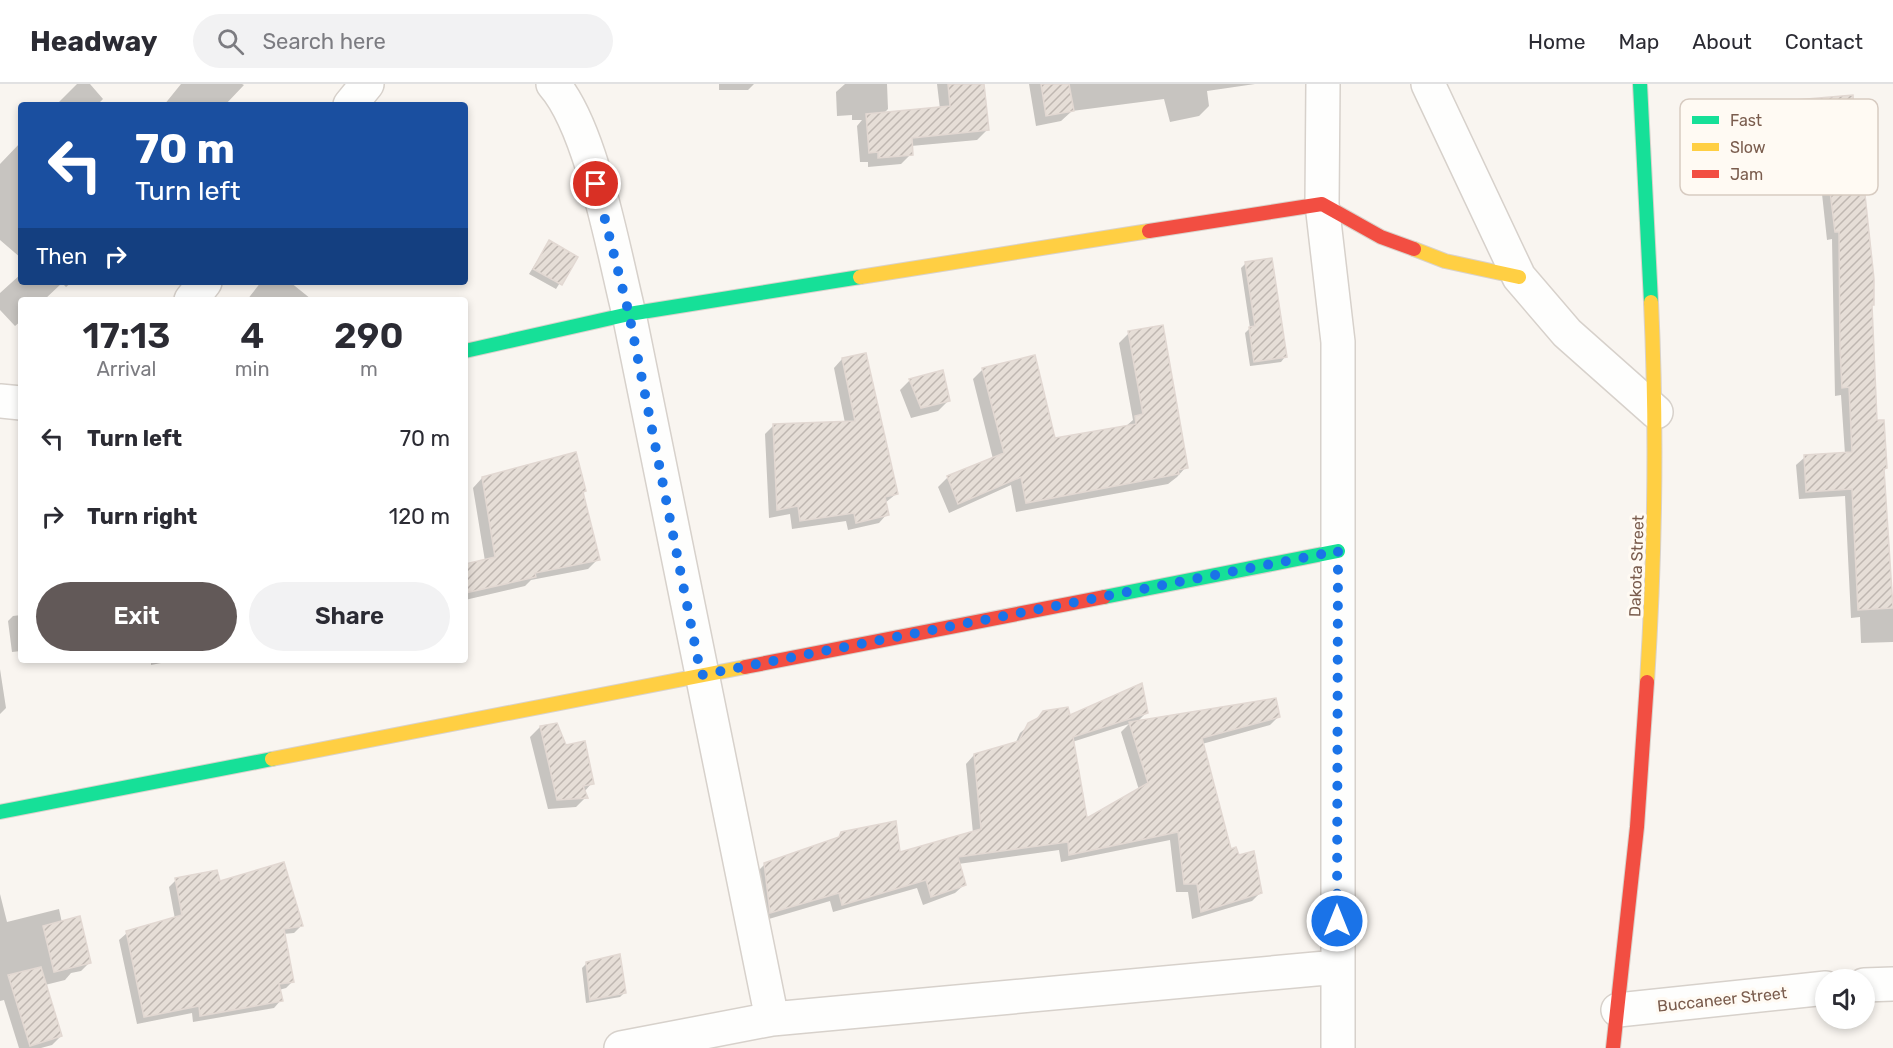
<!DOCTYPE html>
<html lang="en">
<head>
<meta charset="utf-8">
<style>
	:root { --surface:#fff; --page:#f2f2f3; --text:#2b2b33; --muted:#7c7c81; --line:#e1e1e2; --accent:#625958 }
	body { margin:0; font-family:Rubik,sans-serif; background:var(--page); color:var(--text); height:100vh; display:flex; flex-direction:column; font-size:22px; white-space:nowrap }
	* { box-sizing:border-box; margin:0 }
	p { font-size:20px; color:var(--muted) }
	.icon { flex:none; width:33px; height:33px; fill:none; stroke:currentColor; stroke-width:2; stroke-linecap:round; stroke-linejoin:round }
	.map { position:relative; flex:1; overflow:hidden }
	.sheet { position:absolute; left:18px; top:213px; width:450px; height:366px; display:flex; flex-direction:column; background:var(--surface); border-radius:6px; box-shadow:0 3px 9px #0003 }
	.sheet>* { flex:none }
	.top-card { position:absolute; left:18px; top:18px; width:450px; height:183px; border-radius:6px; box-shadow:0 3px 9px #0003; background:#1a4fa0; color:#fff; overflow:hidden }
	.controls { position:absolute; left:1815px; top:885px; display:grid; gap:12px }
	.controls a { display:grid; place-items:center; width:60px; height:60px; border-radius:50%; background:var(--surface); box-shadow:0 3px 9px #0003; font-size:30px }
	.pin { position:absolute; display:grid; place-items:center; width:51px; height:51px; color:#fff; margin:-26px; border:3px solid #fff; border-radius:50%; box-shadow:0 2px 6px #0007 }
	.me { position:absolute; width:66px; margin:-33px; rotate:0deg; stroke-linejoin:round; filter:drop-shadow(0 0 4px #0008) }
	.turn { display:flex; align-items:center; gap:21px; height:126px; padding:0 18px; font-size:27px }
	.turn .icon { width:78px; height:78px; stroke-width:2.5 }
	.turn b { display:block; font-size:42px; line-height:51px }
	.then { display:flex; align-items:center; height:57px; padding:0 18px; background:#0003; gap:12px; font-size:22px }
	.eta { display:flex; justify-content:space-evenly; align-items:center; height:102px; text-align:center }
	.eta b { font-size:36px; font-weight:600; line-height:42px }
	.primary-button { display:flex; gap:12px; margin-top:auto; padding:12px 18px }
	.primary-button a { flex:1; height:69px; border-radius:36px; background:var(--accent); color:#fff; font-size:24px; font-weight:600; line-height:69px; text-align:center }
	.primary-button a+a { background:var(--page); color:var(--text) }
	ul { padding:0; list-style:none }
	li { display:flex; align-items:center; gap:18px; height:78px; padding:0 18px }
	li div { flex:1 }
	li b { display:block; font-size:22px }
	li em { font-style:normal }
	header { display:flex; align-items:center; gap:36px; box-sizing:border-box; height:84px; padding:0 30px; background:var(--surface); border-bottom:2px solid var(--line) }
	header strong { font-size:28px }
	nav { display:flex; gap:33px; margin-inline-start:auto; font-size:21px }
	.search { width:420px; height:54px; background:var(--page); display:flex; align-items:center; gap:15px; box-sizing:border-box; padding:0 21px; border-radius:33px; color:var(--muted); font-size:22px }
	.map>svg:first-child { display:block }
	.shadow { fill:#0003; fill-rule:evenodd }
	.building { fill:url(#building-hatch); stroke:#e2d8d2; stroke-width:1.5 }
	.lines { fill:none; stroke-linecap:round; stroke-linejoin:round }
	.street-casing { stroke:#d7d1cb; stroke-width:36 }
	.fast-casing { stroke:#d9d2cb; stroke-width:16 }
	.slow-casing { stroke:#d9d2cb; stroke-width:16 }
	.jam-casing { stroke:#d9d2cb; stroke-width:16 }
	.street { stroke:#fefefd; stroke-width:33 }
	.fast { stroke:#16e098; stroke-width:14 }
	.slow { stroke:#ffcf43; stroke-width:14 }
	.jam { stroke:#f24e42; stroke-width:14 }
	.route { stroke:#1a73e8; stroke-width:10; stroke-dasharray:0 18 }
	.labels { text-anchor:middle; stroke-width:6; stroke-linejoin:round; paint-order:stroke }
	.street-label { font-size:16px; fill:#7a5c4d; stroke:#fffaf3 }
	.key { fill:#fffaf3; stroke:#d7cbc1; stroke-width:1.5 }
	.key-label { font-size:16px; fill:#7a5c4d }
</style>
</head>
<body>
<header>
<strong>Headway</strong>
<div class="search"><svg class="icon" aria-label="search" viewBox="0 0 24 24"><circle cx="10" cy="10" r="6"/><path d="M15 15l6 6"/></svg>Search here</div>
<nav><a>Home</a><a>Map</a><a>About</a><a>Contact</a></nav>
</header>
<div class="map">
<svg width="1893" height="964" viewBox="0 0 1893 964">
	<defs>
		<pattern id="building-hatch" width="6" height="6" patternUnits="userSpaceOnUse" patternTransform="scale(1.5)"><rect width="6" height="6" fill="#e6ded7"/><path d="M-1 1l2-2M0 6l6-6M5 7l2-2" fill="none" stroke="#bfb7b1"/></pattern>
	</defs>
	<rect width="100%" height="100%" fill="#f9f5f0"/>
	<path class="shadow" d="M77,0H90L103,15L97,21H56Z
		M181,0H242L244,1L225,21H164Z
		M719,0H754L748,6H719Z
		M845,0H887L888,25L883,30L940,25L937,0H983L987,46L977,56L911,62V70L901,80L868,83V78H860L857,42L862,36H852V31L837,32L836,8Z
		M1029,0H1255L1207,7L1209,22L1199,32L1170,38L1164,15L1072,27L1061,37L1036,42Z
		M1852,12L1859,113L1873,221L1870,223L1875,338L1886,384L1883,387L1891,518H1893V558L1861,559L1860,533L1851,534L1845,412L1799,415L1796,381L1805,373L1845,370L1841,311L1835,312L1832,155L1827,156L1818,73L1780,75L1776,26L1784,18Z
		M21,58V174L0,156V80Z
		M549,158L576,173L556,205L529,190Z
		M1246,179L1285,273L1281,278L1250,282L1245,249L1250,244L1241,184Z
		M21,190V198H72L66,203L62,199L44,216H21V237L15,242L0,226V209Z
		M261,198H290L311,215L247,216Z
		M1129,249L1186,383L1177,393L1168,400L1016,428L1011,401L949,429L938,403L948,393L993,375L973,295L983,285L1054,356L1125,343L1133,336L1119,259Z
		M842,275L896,410L885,419L887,430L879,439L848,446L846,437L792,445L790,430L769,434L765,350L773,342L845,339L834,284Z
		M910,296L948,317L938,327L911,334L900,306Z
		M482,394L581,409L598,475L588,485L531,496L525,502L465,516V481L485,477L473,404Z
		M21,531V567L12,568L8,537L13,532Z
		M151,576H176L151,581Z
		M0,585L6,624L0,630Z
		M1044,628L1068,634L1147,628L1137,638L1279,632L1270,641L1202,660L1230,767L1261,808L1252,817L1192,835L1188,808H1176L1170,756L1061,778L1059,766L958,780L964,801L955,809L923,821L917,804L833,828L830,817L762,837L756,789L765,780L837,755L842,750L899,770L973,749L966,680L974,671L1015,660L1020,649ZM1129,640L1121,648L1139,706L1086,736L1072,658Z
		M556,640L565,663L592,699L584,708L586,713L576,723L548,725L530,653L540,643Z
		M176,796L219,799L301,842L294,849L283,850L293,897L286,904L279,906L281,916L274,924L193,938L192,929L137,940L119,856L127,849L175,835L169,803Z
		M0,810L7,838L59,825L62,839L90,878L81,887L71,889L65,896L45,901L61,952L52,961L41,964H19L4,916L0,917Z
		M586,880L625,908L620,913L586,919L582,884Z"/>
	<path class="building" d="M948,0H984L989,46L912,54L913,71L878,74V68L869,69L866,30L950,22Z
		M1041,0H1069L1074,27L1046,32Z
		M1853,11L1860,111H1865L1874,195V221H1872L1877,336H1884L1887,384L1884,385L1893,524L1858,526L1852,405L1806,408L1804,371L1852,368L1849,303L1842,304L1840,265L1839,148H1835L1825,66L1787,67L1784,17Z
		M549,156L578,173L562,201L533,185Z
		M1272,174L1287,273L1254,278L1249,243L1255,242L1245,178Z
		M1163,241L1188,384L1178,386L1179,390L1026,419L1021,393L958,420L947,392L1004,369L982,284L1035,271L1055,354L1136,340L1135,332L1143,330L1128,247Z
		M866,269L898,410L885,413L889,431L856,439L854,429L800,437L798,422L777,426L773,340L855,337L842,274Z
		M943,286L950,317L921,324L909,295Z
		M576,368L586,407L583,408L600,476L535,489L536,493L465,509V480L495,473L482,393Z
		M1142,599L1148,629L1073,653L1087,734L1148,699L1129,638L1276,614L1280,633L1202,654L1231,765L1236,763L1239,771L1254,767L1262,809L1201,828L1197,800H1184L1178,748L1069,771L1068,758L958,773L966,801L931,813L926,796L842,821L839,809L770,829L764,779L839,753L841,748L896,737L900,768L981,745L974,670L1019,657L1028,639L1038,634L1043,627L1068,623L1070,631Z
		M557,639L566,661L585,657L594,700L583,702L588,714L557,716L540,642Z
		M284,778L303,842L284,845L294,898L279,900L283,917L200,932L199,922L144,933L126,847L182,831L175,794L217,786L220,797Z
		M80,832L91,879L54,888L43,842Z
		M620,870L626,909L590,916L586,878Z
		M41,883L62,952L30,962L8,891Z"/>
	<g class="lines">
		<g class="street-casing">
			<path id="street" d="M553,0C592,44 614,170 629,230L772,935
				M1323,0L1322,120L1338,258V964
				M1428,0L1519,193L1567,249L1656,328
				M350,21L367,0
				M191,216L205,198
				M0,317L21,319
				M1864,901L1893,900
				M1618,926L1826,904
				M621,964L772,935L1337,883"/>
		</g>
		<g class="fast-casing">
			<path id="fast" d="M1640,0L1651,218
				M465,267L629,230L860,193
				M1104,513L1338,467
				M0,728L272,675"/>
		</g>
		<g class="slow-casing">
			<path id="slow" d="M1414,165L1445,177L1519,193
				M860,193L1149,147
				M1647,598C1655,471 1657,345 1651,218
				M272,675L745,583"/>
		</g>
		<g class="jam-casing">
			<path id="jam" d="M1149,147L1322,120L1381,153L1414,165
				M745,583L1104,513
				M1613,964L1637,743L1647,598"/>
		</g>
		<use href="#street" class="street"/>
		<use href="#fast" class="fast"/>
		<use href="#slow" class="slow"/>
		<use href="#jam" class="jam"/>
	</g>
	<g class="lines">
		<path class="route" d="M596,100L629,230L701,591L1338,467L1337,837"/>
	</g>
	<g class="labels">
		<g class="street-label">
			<text transform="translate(1636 482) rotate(-88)" y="6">Dakota Street</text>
			<text transform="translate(1722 915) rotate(-6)" y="6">Buccaneer Street</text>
		</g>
	</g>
	<rect x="1680" y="15" width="198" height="96" rx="9" class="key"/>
	<rect x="1692" y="32" width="27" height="8" fill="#16e098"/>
	<rect x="1692" y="59" width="27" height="8" fill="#ffcf43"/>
	<rect x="1692" y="86" width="27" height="8" fill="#f24e42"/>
	<g class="key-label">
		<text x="1730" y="42">Fast</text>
		<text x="1730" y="69">Slow</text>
		<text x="1730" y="96">Jam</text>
	</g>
</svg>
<div class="controls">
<a><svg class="icon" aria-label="sound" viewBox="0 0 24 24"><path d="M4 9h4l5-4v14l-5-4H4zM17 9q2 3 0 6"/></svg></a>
</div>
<div class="pin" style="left:596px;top:100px;background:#d93025"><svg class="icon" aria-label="arrive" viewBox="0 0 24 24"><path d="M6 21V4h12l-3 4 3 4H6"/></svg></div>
<svg class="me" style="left:1337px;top:837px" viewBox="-20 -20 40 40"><circle r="17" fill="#1a73e8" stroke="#fff" stroke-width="3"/><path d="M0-11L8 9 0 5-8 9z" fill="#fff"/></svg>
<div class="top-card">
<div class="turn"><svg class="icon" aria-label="left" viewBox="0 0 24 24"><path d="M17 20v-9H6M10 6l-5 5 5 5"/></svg><div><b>70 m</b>Turn left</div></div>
<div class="then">Then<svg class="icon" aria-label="right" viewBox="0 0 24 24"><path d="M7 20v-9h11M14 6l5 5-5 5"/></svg></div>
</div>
<section class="sheet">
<div class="eta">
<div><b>17:13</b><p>Arrival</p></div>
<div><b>4</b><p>min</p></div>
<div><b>290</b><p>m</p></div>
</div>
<ul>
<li><svg class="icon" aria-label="left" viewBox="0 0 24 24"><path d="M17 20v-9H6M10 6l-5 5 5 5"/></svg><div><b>Turn left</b></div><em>70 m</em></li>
<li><svg class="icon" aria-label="right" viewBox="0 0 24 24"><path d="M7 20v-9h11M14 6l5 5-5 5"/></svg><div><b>Turn right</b></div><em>120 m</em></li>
</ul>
<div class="primary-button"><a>Exit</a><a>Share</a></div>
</section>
</div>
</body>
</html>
